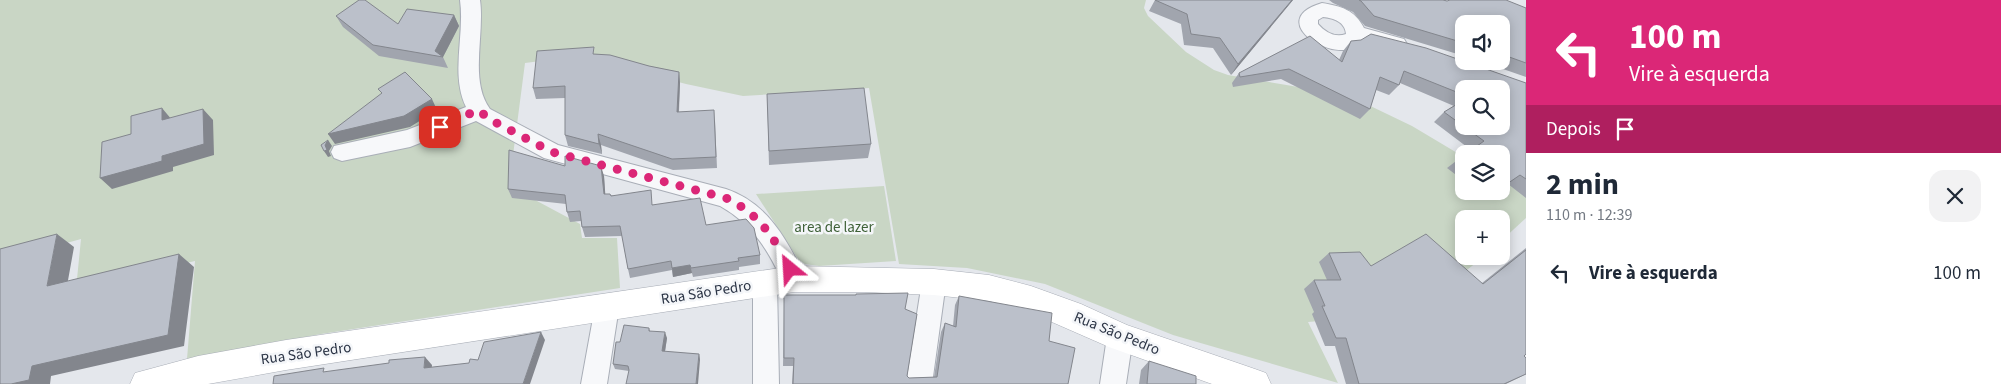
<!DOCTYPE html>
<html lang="pt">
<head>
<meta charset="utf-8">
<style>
	:root { --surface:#fff; --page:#f2f2f3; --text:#1f2937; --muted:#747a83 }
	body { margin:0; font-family:"Source Sans 3",sans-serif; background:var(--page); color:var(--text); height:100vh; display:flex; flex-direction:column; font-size:19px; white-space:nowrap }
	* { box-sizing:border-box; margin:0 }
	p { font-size:16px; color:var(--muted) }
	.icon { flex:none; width:28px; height:28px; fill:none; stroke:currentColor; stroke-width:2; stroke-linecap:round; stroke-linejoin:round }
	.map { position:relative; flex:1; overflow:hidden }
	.details { display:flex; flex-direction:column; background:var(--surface); width:475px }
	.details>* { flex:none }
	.hud { background:#db2777; color:#fff; overflow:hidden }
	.controls { position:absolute; left:1455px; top:15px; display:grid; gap:10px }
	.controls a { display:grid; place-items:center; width:55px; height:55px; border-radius:10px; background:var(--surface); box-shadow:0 2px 12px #0003; font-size:25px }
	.pin { position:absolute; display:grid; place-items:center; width:42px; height:42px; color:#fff; margin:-21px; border-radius:10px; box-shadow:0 2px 8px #0006 }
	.me { position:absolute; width:55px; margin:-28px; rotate:333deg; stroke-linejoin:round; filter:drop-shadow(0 0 4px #0008) }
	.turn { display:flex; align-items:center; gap:18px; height:105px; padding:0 20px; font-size:22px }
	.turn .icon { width:65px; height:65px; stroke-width:2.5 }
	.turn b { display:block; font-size:35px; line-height:42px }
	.then { display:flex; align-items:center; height:48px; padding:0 20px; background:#0003; gap:10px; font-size:19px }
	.round { display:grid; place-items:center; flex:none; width:52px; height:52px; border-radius:15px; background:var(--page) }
	.head { display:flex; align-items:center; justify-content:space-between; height:85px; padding:0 20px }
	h1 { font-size:30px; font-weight:700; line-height:38px }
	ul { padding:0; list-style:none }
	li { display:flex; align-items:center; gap:15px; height:70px; padding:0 20px }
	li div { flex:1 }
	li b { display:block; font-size:19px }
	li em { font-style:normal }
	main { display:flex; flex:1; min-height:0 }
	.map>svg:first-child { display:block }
	.green { fill:#c9d6c5 }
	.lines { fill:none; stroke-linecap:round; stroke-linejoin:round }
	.street-casing { stroke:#a9aeb7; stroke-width:2 }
	.secondary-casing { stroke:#a9aeb7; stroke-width:1 }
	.street { fill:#f7f8fa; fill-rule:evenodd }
	.secondary { fill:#fff; fill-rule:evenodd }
	.wall { fill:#a1a5ae; fill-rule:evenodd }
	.shaded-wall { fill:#83868d }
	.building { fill:#bbc0ca; stroke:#83868d }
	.route { stroke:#db2777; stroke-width:9; stroke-dasharray:0 16.2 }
	.labels { text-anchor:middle; stroke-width:5; stroke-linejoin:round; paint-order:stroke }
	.park-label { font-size:15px; fill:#3f6138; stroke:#f4f6f9 }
	.street-label { font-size:15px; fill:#2b3445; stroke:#f4f6f9 }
</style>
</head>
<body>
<main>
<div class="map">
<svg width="1526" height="384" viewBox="0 0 1526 384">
	<rect width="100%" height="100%" fill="#e4e7ec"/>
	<path class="green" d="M0,0H1146L1144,8L1148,16L1186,52L1214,70L1228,75L1334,93L1360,101L1412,126L1464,157V191H1501V179L1526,194V218L1501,241V219H1464V256H1485L1442,289L1392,315L1308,322L1338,383L1173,335L1045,284L967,268L899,264L869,88L743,96L686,84L580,56L525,63L509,186L580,224L582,238H617L620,288L321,334L187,359L195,261L76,289L81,239L9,259H0Z
		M884,186L896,261L819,266L805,264L798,259L756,194Z"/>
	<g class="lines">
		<g class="street-casing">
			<path id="street" d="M460,0H480C485,34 469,81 490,109L558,145L726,189C768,203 788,241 806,279L803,287L794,290L785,287C770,253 754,225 720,206L544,158L476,121L410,147L342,161L334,158L331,152L334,146L407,130L466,107C450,74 465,35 460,0Z
				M1322,3C1341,6 1355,10 1364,28L1404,39L1407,44L1404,49L1397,51L1362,42C1340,69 1261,21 1322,3ZM1323,17C1334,18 1345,22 1346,34C1335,38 1325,32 1318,24V20Z
				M934,271L943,274L946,282L932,384H906L922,282L925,274Z
				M765,272L774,275L777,283L779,384H753V283L756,275Z
				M607,296L616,299L619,307L607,384H581L595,307L598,299Z
				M1120,325L1129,329L1133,337L1126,384H1100L1107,337L1111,329Z"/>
		</g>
		<g class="secondary-casing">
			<path id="secondary" d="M794,266L934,269L989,275L1031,286L1081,304L1127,325L1255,369L1266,373L1271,384H1212L1109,347L1029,312L989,301L934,295L865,292H794L286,370L208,384H130L135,373L198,356L286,340Z"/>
		</g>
		<use href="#street" class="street"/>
		<use href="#secondary" class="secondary"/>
	</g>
	<path class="wall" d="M1155,0H1293L1231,75L1213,48L1184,45L1181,24L1149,11Z
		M1329,0H1443L1447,1L1526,8V77L1480,61H1501V24H1464V56L1365,26L1353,12L1333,3Z
		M454,15L459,26L443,57L448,68L379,56L343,27L336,16L398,24Z
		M1351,41L1526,83V198L1508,184L1501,189V154L1471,150L1434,122L1444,112L1454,106L1400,83L1399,85L1389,95L1376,90L1370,109L1360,119L1281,79L1233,87L1232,83L1239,73L1339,60L1343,51ZM1464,89L1501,126H1464Z
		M595,54L649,66L679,72L680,83L679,112L715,121L717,168L673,170L601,145L602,154L568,146L565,135V98L536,99L533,88Z
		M767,94L871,144L868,158L769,165Z
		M1464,155V181L1447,168Z
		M565,166L604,176L605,194L653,205L706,225L760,255V264L739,267V270L693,277L692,273L673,277L672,270L630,278L628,269L622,236L585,237L582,227L581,221L570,222L567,212L566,204L512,198L508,189Z
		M1477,191H1498L1487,199Z
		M1526,248V354L1524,356L1526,374L1506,384H1346L1335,346H1325L1312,314L1314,312L1304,289L1314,280H1327L1319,262L1329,253L1371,266L1482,283Z
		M959,296L1049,341L1068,384H792L793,366H783L784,304L905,309L907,376L909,378L934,377L941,332L945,323L953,326L955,305Z
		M649,328L650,331L667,338L665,352L699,354L700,360L629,371L615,369L613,364L620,342Z
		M1149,361L1196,384H1139L1141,370Z"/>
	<path class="shaded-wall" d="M1292,0H1293L1231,75L1238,64Z
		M454,15L459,26L443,57L435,51Z
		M679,72L680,83L678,123L677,112Z
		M432,99L437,110L410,127L335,144L328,134Z
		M162,108L172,120H162Z
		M203,109L213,120L214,155L173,167V171L112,189L100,178Z
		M598,134L601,145L602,154L599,144Z
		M328,140L332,146L329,151L331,156L328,157L324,151L325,145Z
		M601,166L604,176L606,204L604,194Z
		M57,234L74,247L65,297L47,286Z
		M179,254L194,267L184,346L51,376L50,384H11L32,366Z
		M690,265L692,273L673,277L672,268Z
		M541,332L545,340L530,384H523Z
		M665,332L667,338L664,357L662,351Z
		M699,354L700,360L698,384H696Z
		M425,357L432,365L431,376L424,368Z"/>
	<path class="building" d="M359,0H365L398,24L407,9L454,15L435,51L443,57L373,45L336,16Z
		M1155,0H1292L1238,64L1220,38L1191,34L1187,14Z
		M1359,0H1443L1447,1L1450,0H1506L1526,8V63L1501,54V24H1464V43L1374,16L1361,1Z
		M1371,34L1426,48L1526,83V179L1520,175L1501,188V154H1466L1484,141L1444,112L1464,100V126H1501V89H1464V95L1404,71L1399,85L1380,77L1370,109L1289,69L1240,77L1239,73L1310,36L1342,62L1351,41L1361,40Z
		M594,47L593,54L610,55L649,66L679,72L677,112L714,110L716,157L672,159L598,134L599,144L565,135V86L533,88L537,51Z
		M405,72L432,99L404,116L328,134L382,93L378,89Z
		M864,88L871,144L769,151L767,94Z
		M162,108V120L203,109L204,144L162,156V161L100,178L102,142L131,134V116Z
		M328,140L325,145L327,150L324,151L321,145Z
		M509,150L565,166V156L601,166L604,194H610L611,196L651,190L652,205L700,198L706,225L746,219L754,228L760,255L738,258L739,261L691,268L690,265L672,268L671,261L628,269L620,226L582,227L580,211L567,212L565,195L508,189Z
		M1464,155V163L1458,158Z
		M57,234L47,286L179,254L168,335L32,366L29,380L11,384H0V249Z
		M1426,234L1483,284L1526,250V354L1524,356L1526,358V374L1504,384H1359L1346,338H1336L1322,306H1325L1314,280H1341L1329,253L1360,252L1371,266Z
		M908,293L905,309L917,314L907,376L909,378L937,377L945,323L956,327L959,296L1052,313L1049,341L1075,348L1068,384H793L794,358H784V295H856V294Z
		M624,325L649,328V331L665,332L662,351L699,354L696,384H626L629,370L628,366L613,364L616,342H620Z
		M541,332L523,384H273L274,376L324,368L323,372L389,363V360L425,357L424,368L469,363L470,359L478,360L484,342Z
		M1149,361L1196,376V384H1147Z"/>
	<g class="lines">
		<path class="route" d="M440,127L478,110L491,120L552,152L726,198C758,213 775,238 790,269"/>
	</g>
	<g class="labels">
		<g class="park-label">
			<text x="834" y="232">area de lazer</text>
		</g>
		<g class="street-label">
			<text transform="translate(706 292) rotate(-9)" y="5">Rua São Pedro</text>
			<text transform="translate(1117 333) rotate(22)" y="5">Rua São Pedro</text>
			<text transform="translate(306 353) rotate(-8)" y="5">Rua São Pedro</text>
		</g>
	</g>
</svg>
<div class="controls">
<a><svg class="icon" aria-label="sound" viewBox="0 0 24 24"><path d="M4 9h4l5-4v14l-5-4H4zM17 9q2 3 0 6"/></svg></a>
<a><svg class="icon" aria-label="search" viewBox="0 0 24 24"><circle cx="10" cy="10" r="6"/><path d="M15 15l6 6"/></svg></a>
<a><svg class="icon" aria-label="layers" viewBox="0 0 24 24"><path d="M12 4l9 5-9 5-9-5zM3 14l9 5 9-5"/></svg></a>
<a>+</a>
</div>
<div class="pin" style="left:440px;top:127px;background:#d93025"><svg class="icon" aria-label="arrive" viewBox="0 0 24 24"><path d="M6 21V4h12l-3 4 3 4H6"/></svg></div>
<svg class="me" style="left:790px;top:269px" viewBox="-20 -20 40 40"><path d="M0-17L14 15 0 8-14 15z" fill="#db2777" stroke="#fff" stroke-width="4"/></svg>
</div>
<section class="details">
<div class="hud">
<div class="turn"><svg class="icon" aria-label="left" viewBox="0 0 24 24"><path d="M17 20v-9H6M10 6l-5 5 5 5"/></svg><div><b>100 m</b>Vire à esquerda</div></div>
<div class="then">Depois<svg class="icon" aria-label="arrive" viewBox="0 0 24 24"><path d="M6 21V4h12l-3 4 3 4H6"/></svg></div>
</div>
<div class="head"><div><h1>2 min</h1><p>110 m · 12:39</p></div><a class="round"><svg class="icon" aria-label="close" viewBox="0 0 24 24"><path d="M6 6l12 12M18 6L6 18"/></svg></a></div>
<ul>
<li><svg class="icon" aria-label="left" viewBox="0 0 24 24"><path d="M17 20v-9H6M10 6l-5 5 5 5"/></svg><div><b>Vire à esquerda</b></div><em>100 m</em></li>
</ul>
</section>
</main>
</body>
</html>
